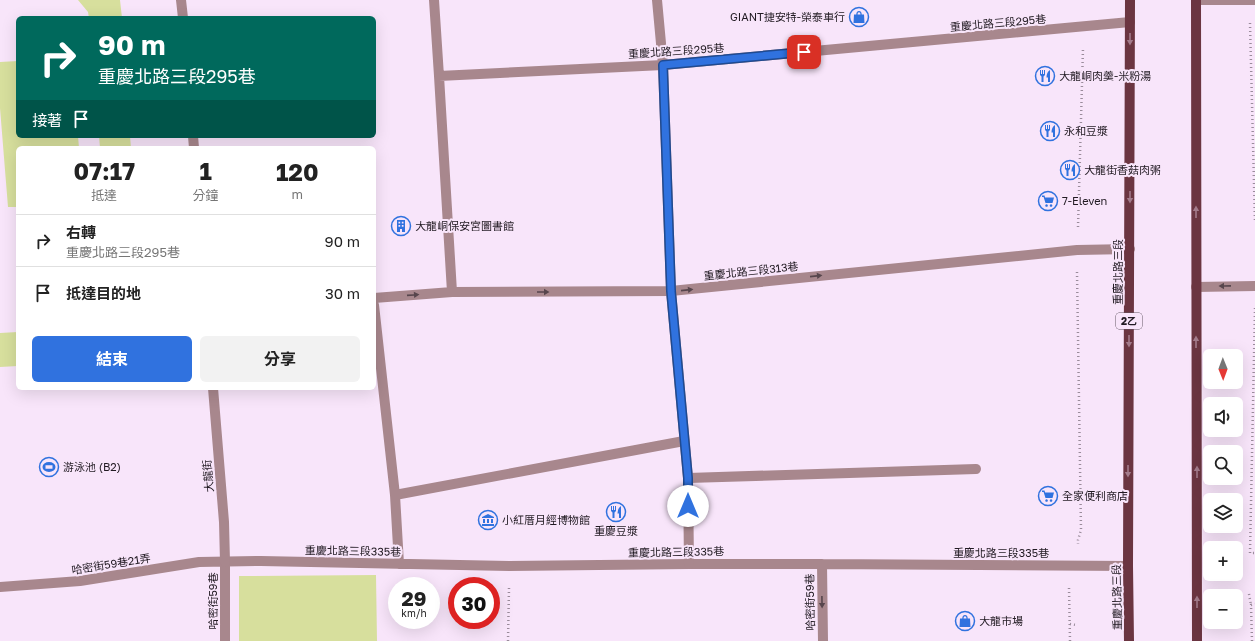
<!DOCTYPE html>
<html lang="zh-TW">
<head>
<meta charset="utf-8">
<style>
	:root { --surface:#fff; --page:#f2f2f2; --text:#222; --muted:#767676; --line:#e0e0e0; --accent:#3072df }
	body { margin:0; font-family:"Golos Text","Noto Sans TC",sans-serif; background:var(--page); color:var(--text); height:100vh; display:flex; flex-direction:column; font-size:15px; white-space:nowrap }
	* { box-sizing:border-box; margin:0 }
	p { font-size:13px; color:var(--muted) }
	.icon { flex:none; width:22px; height:22px; fill:none; stroke:currentColor; stroke-width:2; stroke-linecap:round; stroke-linejoin:round }
	.map { position:relative; flex:1; overflow:hidden }
	.details { position:absolute; left:16px; top:146px; width:360px; height:244px; display:flex; flex-direction:column; background:var(--surface); border-radius:6px; box-shadow:0 4px 16px #0002 }
	.details>* { flex:none }
	.top-card { position:absolute; left:16px; top:16px; width:360px; height:122px; border-radius:6px; box-shadow:0 4px 16px #0002; background:#00695c; color:#fff; overflow:hidden }
	.needle { width:26px; rotate:179deg }
	.tools { position:absolute; left:1203px; top:349px; display:grid; gap:8px }
	.tools a { display:grid; place-items:center; width:40px; height:40px; border-radius:6px; background:var(--surface); box-shadow:0 4px 16px #0002; font-size:20px }
	.speed { position:absolute; left:388px; top:577px; display:flex; gap:8px; font-size:20px; font-weight:700; text-align:center }
	.speed>* { display:grid; place-content:center; width:52px; height:52px; border-radius:50%; background:var(--surface); box-shadow:0 4px 16px #0002; line-height:1 }
	.speed small { font-size:10px; font-weight:400 }
	.speed .limit { border:6px solid #d22; background:#fff; color:#111 }
	.pin { position:absolute; display:grid; place-items:center; width:34px; height:34px; color:#fff; margin:-17px; border-radius:8px; box-shadow:0 2px 6px #0006 }
	.me { position:absolute; width:44px; margin:-22px; rotate:0deg; stroke-linejoin:round; filter:drop-shadow(0 0 3px #0008) }
	.turn { display:flex; align-items:center; gap:14px; height:84px; padding:0 16px; font-size:18px }
	.turn .icon { width:52px; height:52px; stroke-width:2.5 }
	.turn b { display:block; font-size:28px; line-height:34px }
	.then { display:flex; align-items:center; height:38px; padding:0 16px; background:#0003; gap:8px; font-size:15px }
	.eta { display:flex; justify-content:space-evenly; align-items:center; height:68px; text-align:center }
	.eta b { font-size:24px; font-weight:700; line-height:28px }
	.cta { display:flex; gap:8px; margin-top:auto; padding:8px 16px }
	.cta a { flex:1; height:46px; border-radius:6px; background:var(--accent); color:#fff; font-size:16px; font-weight:700; line-height:46px; text-align:center }
	.cta a+a { background:var(--page); color:var(--text) }
	ul { padding:0; list-style:none }
	li { display:flex; align-items:center; gap:12px; height:52px; padding:0 16px; border-top:1px solid var(--line) }
	li div { flex:1 }
	li b { display:block; font-size:15px }
	li em { font-style:normal }
	.map>svg:first-child { display:block }
	.green { fill:#d7df9d }
	.lines { fill:none; stroke-linecap:round; stroke-linejoin:round }
	.path { stroke:#9a8c9b; stroke-width:2.5; stroke-dasharray:1 3; stroke-linecap:butt }
	.service { stroke:#a8878d; stroke-width:10 }
	.minor { stroke:#a8878d; stroke-width:10 }
	.primary { stroke:#6b3541; stroke-width:10 }
	.oneway { fill:#a37b8b }
	.oneway2 { fill:#57464d }
	.route-casing { stroke:#1f4a91; stroke-width:10 }
	.route { stroke:#3072df; stroke-width:7 }
	.labels { text-anchor:middle; stroke-width:4; stroke-linejoin:round; paint-order:stroke }
	.shield { fill:#f8e5fa; stroke:#625763; stroke-width:1 }
	.shield-label { font-size:10px; font-weight:bold; fill:#211a22 }
	.poi-label { font-size:11px; fill:#211a22; stroke:#f8e5fa; text-anchor:start }
	.street-label { font-size:11px; fill:#211a22; stroke:#f8e5fa }
</style>
</head>
<body>
<div class="map">
<svg width="1255" height="641" viewBox="0 0 1255 641">
	<rect width="100%" height="100%" fill="#f8e5fa"/>
	<path class="green" d="M78,0H120L122,18H89L88,12Z
		M18,61V136H78L79,148H18V207H8L0,108V62Z
		M99,136H130L131,148H100Z
		M18,332V366L0,367V333Z
		M376,575L377,641H239V576Z"/>
	<g class="lines">
		<path class="path" d="M1250,23L1255,223
			M1078,227L1083,48
			M1077,272L1081,530L1078,540V544
			M1255,308L1250,553H1255
			M1069,588L1070,641
			M1249,594L1251,605
			M1070,624L1076,625
			M508,641L509,588
			M1252,641L1251,605L1255,604"/>
		<path class="service" d="M434,0L439,76
			M1196,0H1255
			M1196,287L1255,286
			M452,292L439,76L663,65L1130,22
			M374,298L452,292L671,291L1077,250L1130,249
			M374,305L395,495
			M688,478L976,469
			M399,564L395,495L684,441
			M822,564L823,641
			M0,587L80,581L199,562L261,561L509,566L689,564H822L1128,566
			M225,641V562"/>
		<path class="minor" d="M181,0L183,18
			M657,0L663,65L671,291L688,478L689,564
			M193,136L194,148
			M213,388L224,522L225,562"/>
		<path class="primary" d="M1196,0L1197,641
			M1129,641L1128,566L1130,0"/>
	</g>
	<defs><path id="oneway-solid" d="M-6-.8H1V-3.2L6.5 0L1 3.2V.8H-6Z"/></defs>
	<g class="oneway">
		<use href="#oneway-solid" transform="translate(1130 39) rotate(90)"/>
		<use href="#oneway-solid" transform="translate(1130 197) rotate(90)"/>
		<use href="#oneway-solid" transform="translate(1196 212) rotate(-90)"/>
		<use href="#oneway-solid" transform="translate(1129 341) rotate(90)"/>
		<use href="#oneway-solid" transform="translate(1196 342) rotate(-90)"/>
		<use href="#oneway-solid" transform="translate(1128 471) rotate(90)"/>
		<use href="#oneway-solid" transform="translate(1197 472) rotate(-90)"/>
		<use href="#oneway-solid" transform="translate(1197 602) rotate(-90)"/>
	</g>
	<g class="oneway2">
		<use href="#oneway-solid" transform="translate(816 276) rotate(-6)"/>
		<use href="#oneway-solid" transform="translate(1225 286) rotate(179)"/>
		<use href="#oneway-solid" transform="translate(687 290) rotate(-6)"/>
		<use href="#oneway-solid" transform="translate(543 292)"/>
		<use href="#oneway-solid" transform="translate(413 295) rotate(-4)"/>
		<use href="#oneway-solid" transform="translate(822 602) rotate(89)"/>
	</g>
	<g class="lines">
		<g class="route-casing">
			<path id="route" d="M688,506V478L671,291L663,65L804,52"/>
		</g>
		<use href="#route" class="route"/>
	</g>
	<defs>
		<g id="shop-ring" transform="scale(1)"><circle r="9.5" fill="#f8e5fa" stroke="#3072df" stroke-width="1.5"/><path d="M-5-2.5h2.3a2.7 3.5 0 0 1 5.4 0H5L5.5 6h-11ZM-1.5-2.5h3a1.5 2.3 0 0 0-3 0Z" fill="#3072df"/></g>
		<g id="restaurant-ring" transform="scale(1)"><circle r="9.5" fill="#f8e5fa" stroke="#3072df" stroke-width="1.5"/><path d="M-5-6h1v4h1v-4h1v4h1v-4h1v5L-1.5 .5V6h-2V.5L-5-1ZM5-6V6H3V1.5H1.5Q1.5-4 5-6Z" fill="#3072df"/></g>
		<g id="supermarket-ring" transform="scale(1)"><circle r="9.5" fill="#f8e5fa" stroke="#3072df" stroke-width="1.5"/><path d="M-6-5.5h2.5l.6 2H6L4.5 2H-2.5L-4.4-4H-6ZM-1.5 3.2a1.3 1.3 0 1 0 .1 0ZM3 3.2a1.3 1.3 0 1 0 .1 0Z" fill="#3072df"/></g>
		<g id="building-ring" transform="scale(1)"><circle r="9.5" fill="#f8e5fa" stroke="#3072df" stroke-width="1.5"/><path d="M-4-6H4V6H1V3H-1V6H-4ZM-2.5-4.3h1.7v1.8h-1.7ZM.8-4.3h1.7v1.8H.8ZM-2.5-1h1.7V.8h-1.7ZM.8-1h1.7V.8H.8Z" fill="#3072df"/></g>
		<g id="stadium-ring" transform="scale(1)"><circle r="9.5" fill="#f8e5fa" stroke="#3072df" stroke-width="1.5"/><path d="M0-5a6.5 5 0 1 0 0 10a6.5 5 0 1 0 0-10ZM-3.5-1.8h7v3.6h-7Z" fill="#3072df"/></g>
		<g id="museum-ring" transform="scale(1)"><circle r="9.5" fill="#f8e5fa" stroke="#3072df" stroke-width="1.5"/><path d="M0-6L6-3V-2H-6V-3ZM-5-1h2V3h-2ZM-1-1h2V3h-2ZM3-1h2V3H3ZM-6 4H6V6H-6Z" fill="#3072df"/></g>
	</defs>
	<g fill-rule="evenodd">
		<use href="#shop-ring" x="859" y="17"/>
		<use href="#restaurant-ring" x="1045" y="76"/>
		<use href="#restaurant-ring" x="1050" y="131"/>
		<use href="#restaurant-ring" x="1070" y="170"/>
		<use href="#supermarket-ring" x="1048" y="201"/>
		<use href="#building-ring" x="401" y="226"/>
		<use href="#stadium-ring" x="49" y="467"/>
		<use href="#supermarket-ring" x="1048" y="496"/>
		<use href="#restaurant-ring" x="616" y="512"/>
		<use href="#museum-ring" x="488" y="520"/>
		<use href="#shop-ring" x="965" y="621"/>
	</g>
	<g class="labels">
		<rect class="shield" x="1116" y="313" width="26" height="16" rx="3"/>
		<g class="shield-label">
			<text x="1129" y="325">2乙</text>
		</g>
		<g class="poi-label">
			<text x="845" y="21" text-anchor="end">GIANT捷安特-榮泰車行</text>
			<text x="1059" y="80">大龍峒肉羹-米粉湯</text>
			<text x="1064" y="135">永和豆漿</text>
			<text x="1084" y="174">大龍街香菇肉粥</text>
			<text x="1062" y="205">7-Eleven</text>
			<text x="415" y="230">大龍峒保安宮圖書館</text>
			<text x="63" y="471">游泳池 (B2)</text>
			<text x="1062" y="500">全家便利商店</text>
			<text x="502" y="524">小紅厝月經博物館</text>
			<text x="616" y="535" text-anchor="middle">重慶豆漿</text>
			<text x="979" y="625">大龍市場</text>
		</g>
		<g class="street-label">
			<text transform="translate(998 23) rotate(-5)" y="4">重慶北路三段295巷</text>
			<text transform="translate(676 51) rotate(-4)" y="4">重慶北路三段295巷</text>
			<text transform="translate(751 271) rotate(-6)" y="4">重慶北路三段313巷</text>
			<text transform="translate(1118 272) rotate(-90)" y="4">重慶北路三段</text>
			<text transform="translate(208 476) rotate(-95)" y="4">大龍街</text>
			<text transform="translate(353 551) rotate(1)" y="4">重慶北路三段335巷</text>
			<text transform="translate(676 552) rotate(-1)" y="4">重慶北路三段335巷</text>
			<text x="1001" y="557">重慶北路三段335巷</text>
			<text transform="translate(111 564) rotate(-9)" y="4">哈密街59巷21弄</text>
			<text transform="translate(1117 597) rotate(-91)" y="4">重慶北路三段</text>
			<text transform="translate(213 601) rotate(-90)" y="4">哈密街59巷</text>
			<text transform="translate(810 602) rotate(-91)" y="4">哈密街59巷</text>
		</g>
	</g>
</svg>
<div class="tools">
<a><svg class="needle" viewBox="-14 -14 28 28"><path d="M0-13l5 13h-10z" fill="#e53935"/><path d="M0 13l5-13h-10z" fill="#767676"/></svg></a>
<a><svg class="icon" aria-label="sound" viewBox="0 0 24 24"><path d="M4 9h4l5-4v14l-5-4H4zM17 9q2 3 0 6"/></svg></a>
<a><svg class="icon" aria-label="search" viewBox="0 0 24 24"><circle cx="10" cy="10" r="6"/><path d="M15 15l6 6"/></svg></a>
<a><svg class="icon" aria-label="layers" viewBox="0 0 24 24"><path d="M12 4l9 5-9 5-9-5zM3 14l9 5 9-5"/></svg></a>
<a>+</a>
<a>−</a>
</div>
<div class="speed"><div>29<small>km/h</small></div><div class="limit">30</div></div>
<div class="pin" style="left:804px;top:52px;background:#d93025"><svg class="icon" aria-label="arrive" viewBox="0 0 24 24"><path d="M6 21V4h12l-3 4 3 4H6"/></svg></div>
<svg class="me" style="left:688px;top:506px" viewBox="-20 -20 40 40"><circle r="19" fill="#fff"/><path d="M0-13L10 11 0 6-10 11z" fill="#3072df"/></svg>
<div class="top-card">
<div class="turn"><svg class="icon" aria-label="right" viewBox="0 0 24 24"><path d="M7 20v-9h11M14 6l5 5-5 5"/></svg><div><b>90 m</b>重慶北路三段295巷</div></div>
<div class="then">接著<svg class="icon" aria-label="arrive" viewBox="0 0 24 24"><path d="M6 21V4h12l-3 4 3 4H6"/></svg></div>
</div>
<section class="details">
<div class="eta">
<div><b>07:17</b><p>抵達</p></div>
<div><b>1</b><p>分鐘</p></div>
<div><b>120</b><p>m</p></div>
</div>
<ul>
<li><svg class="icon" aria-label="right" viewBox="0 0 24 24"><path d="M7 20v-9h11M14 6l5 5-5 5"/></svg><div><b>右轉</b><p>重慶北路三段295巷</p></div><em>90 m</em></li>
<li><svg class="icon" aria-label="arrive" viewBox="0 0 24 24"><path d="M6 21V4h12l-3 4 3 4H6"/></svg><div><b>抵達目的地</b></div><em>30 m</em></li>
</ul>
<div class="cta"><a>結束</a><a>分享</a></div>
</section>
</div>
</body>
</html>
